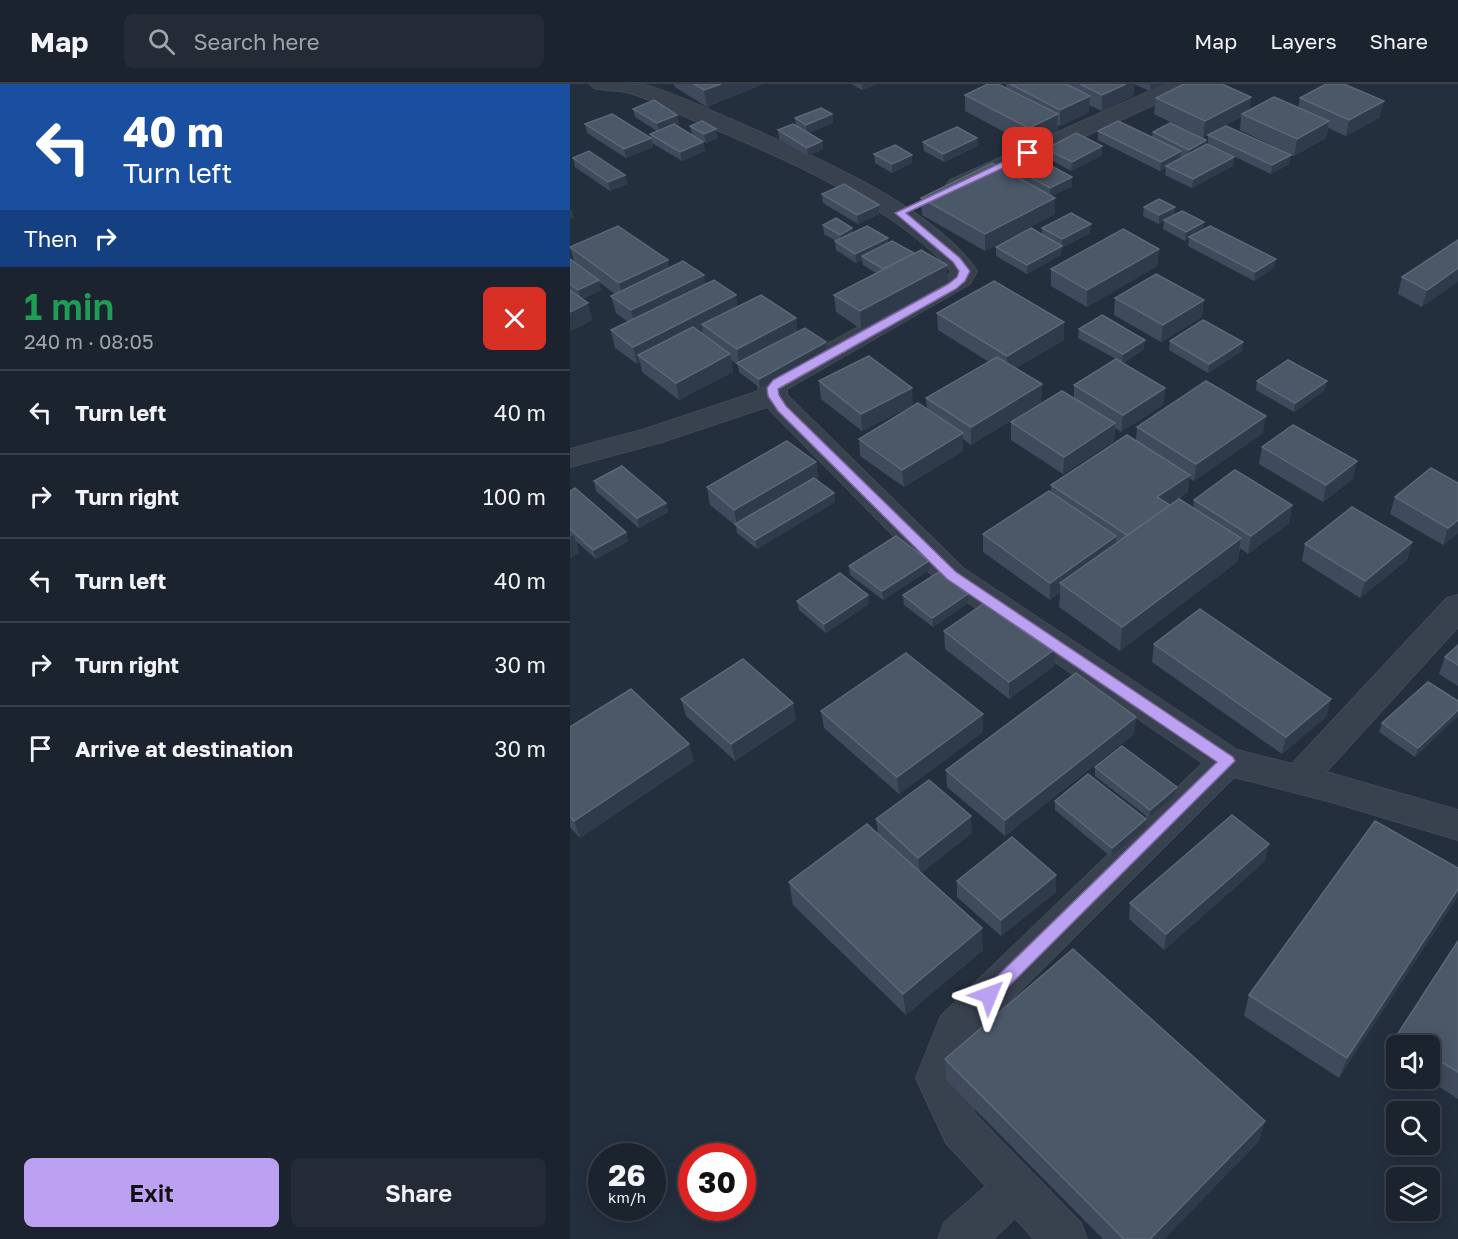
<!DOCTYPE html>
<html lang="en">
<head>
<meta charset="utf-8">
<style>
	:root { --surface:#1b232e; --page:#242b36; --text:#f1f3f6; --muted:#a0a4aa; --line:#39404a; --accent:#bca0f2 }
	body { margin:0; font-family:"Golos Text",sans-serif; background:var(--page); color:var(--text); height:100vh; display:flex; flex-direction:column; font-size:22px; white-space:nowrap }
	* { box-sizing:border-box; margin:0 }
	p { font-size:20px; color:var(--muted) }
	.icon { flex:none; width:33px; height:33px; fill:none; stroke:currentColor; stroke-width:2; stroke-linecap:round; stroke-linejoin:round }
	.map { position:relative; flex:1; overflow:hidden }
	.sheet { display:flex; flex-direction:column; background:var(--surface); width:570px }
	.sheet>* { flex:none }
	.banner { background:#1a4fa0; color:#fff; overflow:hidden }
	.controls { position:absolute; left:816px; top:951px; display:grid; gap:12px }
	.controls a { display:grid; place-items:center; width:54px; height:54px; border-radius:9px; background:var(--surface); box-shadow:0 3px 15px #0003,0 0 0 2px var(--line); font-size:30px }
	.speed { position:absolute; left:18px; top:1059px; display:flex; gap:12px; font-size:30px; font-weight:700; text-align:center }
	.speed>* { display:grid; place-content:center; width:78px; height:78px; border-radius:50%; background:var(--surface); box-shadow:0 3px 15px #0003,0 0 0 2px var(--line); line-height:1 }
	.speed small { font-size:15px; font-weight:400 }
	.speed .limit { border:9px solid #d22; background:#fff; color:#111 }
	.pin { position:absolute; display:grid; place-items:center; width:51px; height:51px; color:#fff; margin:-26px; border-radius:12px; box-shadow:0 3px 9px #0006 }
	.me { position:absolute; width:66px; margin:-33px; rotate:46deg; stroke-linejoin:round; filter:drop-shadow(0 0 4px #0008) }
	.turn { display:flex; align-items:center; gap:21px; height:126px; padding:0 24px; font-size:27px }
	.turn .icon { width:78px; height:78px; stroke-width:2.5 }
	.turn b { display:block; font-size:42px; line-height:51px }
	.then { display:flex; align-items:center; height:57px; padding:0 24px; background:#0003; gap:12px; font-size:22px }
	.round { display:grid; place-items:center; flex:none; width:63px; height:63px; border-radius:9px; background:var(--page) }
	.head { display:flex; align-items:center; justify-content:space-between; height:102px; padding:0 24px }
	h1 { font-size:36px; font-weight:600; line-height:45px; color:#1e9e55 }
	.button { display:flex; gap:12px; margin-top:auto; padding:12px 24px }
	.button a { flex:1; height:69px; border-radius:9px; background:var(--accent); color:#111; font-size:24px; font-weight:600; line-height:69px; text-align:center }
	.button a+a { background:var(--page); color:var(--text) }
	ul { padding:0; list-style:none }
	li { display:flex; align-items:center; gap:18px; height:84px; padding:0 24px; border-top:2px solid var(--line) }
	li div { flex:1 }
	li b { display:block; font-size:22px }
	li em { font-style:normal }
	header { display:flex; align-items:center; gap:36px; box-sizing:border-box; height:84px; padding:0 30px; background:var(--surface); border-bottom:2px solid var(--line) }
	header strong { font-size:28px }
	nav { display:flex; gap:33px; margin-inline-start:auto; font-size:21px }
	.search { width:420px; height:54px; background:var(--page); display:flex; align-items:center; gap:15px; box-sizing:border-box; padding:0 21px; border-radius:9px; color:var(--muted); font-size:22px }
	main { display:flex; flex:1; min-height:0 }
	.map>svg:first-child { display:block }
	.lines { fill:none; stroke-linecap:round; stroke-linejoin:round }
	.minor-casing { stroke:#414a57; stroke-width:2 }
	.minor { fill:#38414e; fill-rule:evenodd }
	.wall { fill:#3f4b5c }
	.shaded-wall { fill:#2f3b4b }
	.building { fill:#4b5868; stroke:#5c6777; stroke-width:1.5 }
	.route { fill:#bca0f2; stroke:#7a689d; stroke-width:1.5 }
</style>
</head>
<body>
<header>
<strong>Map</strong>
<div class="search"><svg class="icon" aria-label="search" viewBox="0 0 24 24"><circle cx="10" cy="10" r="6"/><path d="M15 15l6 6"/></svg>Search here</div>
<nav><a>Map</a><a>Layers</a><a>Share</a></nav>
</header>
<main>
<section class="sheet">
<div class="banner">
<div class="turn"><svg class="icon" aria-label="left" viewBox="0 0 24 24"><path d="M17 20v-9H6M10 6l-5 5 5 5"/></svg><div><b>40 m</b>Turn left</div></div>
<div class="then">Then<svg class="icon" aria-label="right" viewBox="0 0 24 24"><path d="M7 20v-9h11M14 6l5 5-5 5"/></svg></div>
</div>
<div class="head"><div><h1>1 min</h1><p>240 m · 08:05</p></div><a class="round" style="background:#d93025;color:#fff"><svg class="icon" aria-label="close" viewBox="0 0 24 24"><path d="M6 6l12 12M18 6L6 18"/></svg></a></div>
<ul>
<li><svg class="icon" aria-label="left" viewBox="0 0 24 24"><path d="M17 20v-9H6M10 6l-5 5 5 5"/></svg><div><b>Turn left</b></div><em>40 m</em></li>
<li><svg class="icon" aria-label="right" viewBox="0 0 24 24"><path d="M7 20v-9h11M14 6l5 5-5 5"/></svg><div><b>Turn right</b></div><em>100 m</em></li>
<li><svg class="icon" aria-label="left" viewBox="0 0 24 24"><path d="M17 20v-9H6M10 6l-5 5 5 5"/></svg><div><b>Turn left</b></div><em>40 m</em></li>
<li><svg class="icon" aria-label="right" viewBox="0 0 24 24"><path d="M7 20v-9h11M14 6l5 5-5 5"/></svg><div><b>Turn right</b></div><em>30 m</em></li>
<li><svg class="icon" aria-label="arrive" viewBox="0 0 24 24"><path d="M6 21V4h12l-3 4 3 4H6"/></svg><div><b>Arrive at destination</b></div><em>30 m</em></li>
</ul>
<div class="button"><a>Exit</a><a>Share</a></div>
</section>
<div class="map">
<svg width="888" height="1155" viewBox="0 0 888 1155">
	<rect width="100%" height="100%" fill="#242f3e"/>
	<g class="lines">
		<g class="minor-casing">
			<path id="minor" d="M20,0C37,0 59,0 75,1C104,9 133,23 160,35C233,67 362,121 407,187L400,200L217,305V311L393,484L667,666L722,680L877,514L888,511V543L756,688L888,726V756L758,717L664,693L401,956L388,993L406,1031L511,1139L517,1155H464L445,1134L423,1155H368L374,1139L416,1102L376,1059L346,994L371,932L633,679L371,500L197,323L92,358L0,383V365L72,346L189,307L188,304L197,293L373,197L382,188C326,121 203,69 123,36C102,27 78,13 55,8C45,6 34,7 24,4Z
				M596,0H625L621,4L396,106L388,108L380,106L376,101L380,96Z"/>
		</g>
		<use href="#minor" class="minor"/>
	</g>
	<path class="wall" d="M104,0H193L137,23L105,3Z
		M281,0H307L292,6Z
		M436,0H564L563,12L532,27L519,21V28L490,42L488,41L487,47L459,61L395,27V11L436,4Z
		M564,0H595L580,7Z
		M586,14L680,26L728,24L730,14L810,33L776,52L758,44L756,54L724,72L670,46L671,33L633,54L584,30Z
		M63,25L107,31L109,40L105,41L133,58L135,67L112,77L82,59L83,63L56,74L17,49L15,40L81,54L80,50L87,47L65,33Z
		M262,30L263,39L239,49L252,57L253,65L238,72L209,55L208,46L226,41L225,34Z
		M120,42L148,54L136,59L122,51Z
		M528,47L582,53L583,48L636,56V60L664,73L663,82L622,104L595,91L596,84L590,87L528,56Z
		M638,51L719,80L701,90L638,60Z
		M353,58L408,62L374,78L354,67Z
		M476,65L532,71L501,87L476,73Z
		M304,70L342,71V79L322,89L305,79Z
		M3,74L55,91L57,100L40,107L5,83Z
		M439,82L502,93V102L482,112L485,114V130L415,167L352,131L351,114L439,89Z
		M252,110L309,130L288,140L253,119Z
		M574,123H605L604,131L633,145L704,184L684,197L618,162L619,154L615,157L593,145L594,137L589,140L573,132Z
		M253,141L283,149L318,154V159L378,198L291,245L266,228L264,211L306,189L293,181L292,176L286,179L266,166L265,157H266L254,150Z
		M472,144L520,149L491,164V171L457,190L426,172V163L472,150Z
		M888,156L852,223L828,210L832,193Z
		M0,163L99,184L135,201L168,222L226,234L227,248L256,258L257,268L190,304L169,288L168,281L161,276L163,288L109,316L72,288L70,278L67,280L45,264L41,246L58,238L46,229L41,212L45,210L29,198L31,206L12,215L22,236L0,247V175L4,178Z
		M589,165L587,182L517,223L481,202V185Z
		M545,214L632,233L591,258L544,231Z
		M367,229L494,256L446,284L472,300L471,318L401,361L393,355V367L334,403L290,372L289,355L357,325L356,314L419,278L368,246Z
		M509,245L574,265L553,279L595,304L593,321L551,348L545,344L544,357L493,390L441,356V338L504,314V301L546,275L508,254Z
		M600,257L673,258L672,267L638,289L599,266Z
		M249,297L343,321L292,347L251,315Z
		M687,297L755,306L724,328L686,306Z
		M567,343L693,349L624,397L619,394L618,408L600,421V422L623,424L624,416L722,421L719,439L678,470L670,464L667,478L550,567L489,523L490,509L480,516L413,468V450L481,408V401L566,357Z
		M692,363L783,395L753,418L689,380Z
		M246,378L248,395L247,396L264,409L265,418L187,465L167,449L166,442L140,421L137,403Z
		M24,397L96,419L98,428L69,444L26,407Z
		M888,399V449L873,461L820,430L825,413Z
		M0,407L56,448L58,457L26,475L6,457L9,469L0,474Z
		M842,458L837,476L790,514L732,477L735,460Z
		M279,482L359,486L313,516L280,491Z
		M398,510V519L363,543L334,521L333,511Z
		M227,517L299,520L256,549L229,526Z
		M374,547L484,582L439,615L375,565Z
		M584,560L757,632L712,670L582,578Z
		M888,561V602L869,590L875,573Z
		M111,615L223,619L226,636L165,677L116,632Z
		M888,617V632L845,673L809,648L812,639Z
		M251,627L413,630V648L329,710L254,644Z
		M566,633L564,650L435,752L377,703L376,686Z
		M0,643L124,677L10,754L0,743Z
		M525,683L607,703L605,712L579,734L525,692Z
		M485,717L575,744L541,773L485,726Z
		M306,735L402,749L351,789L413,866L336,931L223,821L219,798L308,750Z
		M695,777L594,866L559,835L560,819Z
		M888,784L769,994L674,932L679,911Z
		M486,791V808L431,852L387,813V797Z
		M888,857V1015L856,994H860V962H826V976L819,971L827,951Z
		M375,975L695,1037L689,1057L594,1155H533L376,996Z"/>
	<path class="shaded-wall" d="M151,0H193L137,23L134,6Z
		M292,0H307L292,6Z
		M556,0H564L563,12L532,27V11Z
		M580,0H595L580,7Z
		M520,12L519,28L490,42V26Z
		M681,13L679,29L672,30L671,33L633,54L635,37Z
		M814,17L810,33L776,52L779,36Z
		M262,30L263,39L237,50L236,41Z
		M488,30L487,47L459,61V44Z
		M107,31L109,40L89,48L87,39Z
		M759,37L756,54L724,72L727,55Z
		M146,45L148,54L136,59L134,50Z
		M81,54L83,63L56,74L54,65Z
		M407,54L408,62L374,78L373,70Z
		M636,56L635,65L618,74L619,66Z
		M252,57L253,65L238,72L237,64Z
		M133,58L135,67L112,77L110,68Z
		M532,62V71L501,87L502,78Z
		M611,67L610,76L596,82V84L590,87L591,78Z
		M342,71V79L322,89V80Z
		M721,71L719,80L701,90L702,81Z
		M664,73L663,82L622,104L623,95Z
		M55,91L57,100L40,107L38,98Z
		M502,93V102L480,113V104Z
		M485,114V130L415,167V150Z
		M309,121V130L288,140L287,131Z
		M605,123L604,132L589,140V131Z
		M2,125L4,134L0,136V126Z
		M634,138L633,147L615,157L616,148Z
		M521,140L520,149L492,164V155Z
		M282,144L283,153L271,160L270,151Z
		M318,154V163L292,172V176L286,179L285,170Z
		M492,162L491,171L457,190V181Z
		M589,165L587,182L517,223V206Z
		M706,175L704,184L684,197L685,188Z
		M98,176L101,193L53,216L49,199Z
		M377,181L378,198L291,245L290,227Z
		M888,184V198L852,223L857,206Z
		M134,191L137,208L65,243L61,226Z
		M29,196L31,206L11,215L8,206Z
		M166,211L169,229L132,240L133,247L75,276L68,271L70,278L67,280L63,263Z
		M634,216L632,233L591,258L593,241Z
		M18,219L22,236L0,247V228Z
		M226,234L228,252L169,281L167,265Z
		M494,238V256L437,289V272Z
		M575,256L574,265L552,279L553,270Z
		M256,258L257,268L190,304L189,295Z
		M673,258L672,267L638,289L639,280Z
		M160,270L163,288L109,316L106,299Z
		M757,297L755,306L724,328L725,319Z
		M472,300L471,318L401,361V343Z
		M342,304L343,321L292,347L291,330Z
		M595,304L593,321L551,348L553,331Z
		M696,332L693,349L624,397L626,380Z
		M545,339L544,357L493,390L494,373Z
		M393,349V367L334,403L332,386Z
		M787,377L783,395L753,418L756,401Z
		M246,378L248,395L168,442L167,441L164,426Z
		M620,391L618,408L586,430L587,413Z
		M264,409L265,418L187,465L185,456Z
		M96,419L98,428L69,444L67,434Z
		M722,421L719,439L678,470L681,452Z
		M888,436V449L873,461L878,444Z
		M56,448L58,457L26,475L23,466Z
		M4,451L9,469L0,474V453Z
		M546,452L545,470L490,499V509L480,516V499Z
		M671,454L667,478L550,567L552,543Z
		M842,458L837,476L790,514L795,497Z
		M359,477V486L313,516L312,507Z
		M398,510V519L363,543L362,534Z
		M298,511L299,520L256,549L254,540Z
		M485,565L484,582L439,615V598Z
		M761,615L757,632L712,670L716,653Z
		M223,619L226,636L165,677L161,660Z
		M888,626V632L845,673L848,664Z
		M413,630V648L329,710L327,693Z
		M566,633L564,650L435,752V736Z
		M119,660L124,677L10,754L4,737Z
		M607,703L605,712L579,734L580,726Z
		M401,732L402,749L350,790L348,774Z
		M576,735L575,744L541,773L542,764Z
		M699,760L695,777L594,866L596,850Z
		M486,791V808L431,852V836Z
		M888,805V813L769,994L777,974Z
		M412,844L413,866L336,931L333,910Z
		M695,1037L689,1057L594,1155H580Z"/>
	<path class="building" d="M124,0H151L134,6Z
		M418,0H428L488,30L459,44L395,11Z
		M440,0H496L520,12L490,26Z
		M510,0H556L532,11Z
		M614,0H652L681,13L635,37L586,14Z
		M756,0H774L814,17L779,36L730,14Z
		M704,13L759,37L727,55L672,30Z
		M84,16L107,31L87,39L63,25Z
		M251,24L262,30L236,41L225,34Z
		M42,30L81,54L54,65L15,40Z
		M132,37L146,45L134,50L120,42Z
		M548,37L611,67L591,78L528,47Z
		M600,39L636,56L619,66L583,48Z
		M104,40L133,58L110,68L80,50Z
		M223,40L252,57L237,64L208,46Z
		M656,42L721,71L702,81L638,51Z
		M387,43L407,54L373,70L353,58Z
		M506,49L532,62L502,78L476,65Z
		M637,60L664,73L623,95L596,82Z
		M325,61L342,71L322,80L304,70Z
		M19,67L55,91L38,98L3,74Z
		M461,71L502,93L480,104L439,82Z
		M422,79L485,114L415,150L351,114Z
		M274,100L309,121L287,131L252,110Z
		M589,115L605,123L589,131L574,123Z
		M612,127L634,138L616,148L594,136Z
		M501,129L521,140L492,155L472,144Z
		M266,134L282,144L270,151L253,141Z
		M48,142L98,176L49,199L0,163Z
		M297,142L318,154L285,170L265,157Z
		M640,142L706,175L685,188L619,153Z
		M461,144L492,162L457,181L426,163Z
		M553,145L589,165L517,206L481,185Z
		M888,156V184L857,206L832,193Z
		M322,157L344,169L313,185L292,172Z
		M351,166L377,181L290,227L264,211Z
		M0,175L29,196L8,206L0,200Z
		M113,177L134,191L61,226L41,212Z
		M586,190L634,216L593,241L545,214Z
		M144,196L166,211L63,263L41,246Z
		M424,197L494,238L437,272L367,229Z
		M0,206L18,219L0,228Z
		M191,211L226,234L167,265L132,240Z
		M532,231L575,256L553,270L509,245Z
		M633,236L673,258L639,280L600,257Z
		M123,243L160,270L106,299L68,271Z
		M235,244L256,258L189,295L167,279Z
		M299,272L342,304L291,330L249,297Z
		M427,273L472,300L401,343L356,314Z
		M546,275L595,304L553,331L504,301Z
		M718,276L757,297L725,319L687,297Z
		M636,297L696,332L626,380L567,343Z
		M492,307L545,339L494,373L441,338Z
		M348,319L393,349L332,386L289,355Z
		M723,341L787,377L756,401L692,363Z
		M557,351L620,391L587,413L600,421L557,451L481,401Z
		M217,357L246,378L164,426L137,403Z
		M52,382L96,419L67,434L24,397Z
		M861,384L888,399V436L878,444L825,413Z
		M665,386L722,421L681,452L624,416Z
		M244,394L264,409L185,456L165,440Z
		M5,404L56,448L23,466L0,445V407Z
		M479,407L546,452L480,499L413,450Z
		M609,415L671,454L552,543L490,499Z
		M782,423L842,458L795,497L735,460Z
		M326,452L359,477L312,507L279,482Z
		M369,488L398,510L362,534L333,511Z
		M270,489L298,511L254,540L227,517Z
		M419,516L485,565L439,598L374,547Z
		M630,525L761,615L716,653L584,560Z
		M888,561V581L875,573Z
		M336,569L413,630L327,693L251,627Z
		M173,575L223,619L161,660L111,615Z
		M506,589L566,633L435,736L376,686Z
		M858,598L888,617V626L848,664L812,639Z
		M61,605L119,660L4,737L0,733V643Z
		M552,662L607,703L580,726L525,683Z
		M518,690L576,735L542,764L485,717Z
		M359,696L401,732L348,774L306,735Z
		M662,731L699,760L596,850L560,819Z
		M805,737L888,784V805L777,974L679,911Z
		M297,740L412,844L333,910L219,798Z
		M442,753L486,791L431,836L387,797Z
		M888,857V988L860,971V962H845L827,951Z
		M503,865L695,1037L580,1155H554L375,975Z"/>
	<path class="route" d="M458,66L462,69L461,71L336,129L390,174L400,187L395,197L386,205L208,305L209,311L216,322L386,488L663,673L665,677L425,916L419,919L413,916L411,911L413,906L647,678L377,495L208,327L198,312L197,304L203,296L378,200L387,193L389,187L383,178L325,129Z"/>
</svg>
<div class="controls">
<a><svg class="icon" aria-label="sound" viewBox="0 0 24 24"><path d="M4 9h4l5-4v14l-5-4H4zM17 9q2 3 0 6"/></svg></a>
<a><svg class="icon" aria-label="search" viewBox="0 0 24 24"><circle cx="10" cy="10" r="6"/><path d="M15 15l6 6"/></svg></a>
<a><svg class="icon" aria-label="layers" viewBox="0 0 24 24"><path d="M12 4l9 5-9 5-9-5zM3 14l9 5 9-5"/></svg></a>
</div>
<div class="speed"><div>26<small>km/h</small></div><div class="limit">30</div></div>
<div class="pin" style="left:458px;top:69px;background:#d93025"><svg class="icon" aria-label="arrive" viewBox="0 0 24 24"><path d="M6 21V4h12l-3 4 3 4H6"/></svg></div>
<svg class="me" style="left:419px;top:911px" viewBox="-20 -20 40 40"><path d="M0-17L14 15 0 8-14 15z" fill="#bca0f2" stroke="#fff" stroke-width="4"/></svg>
</div>
</main>
</body>
</html>
